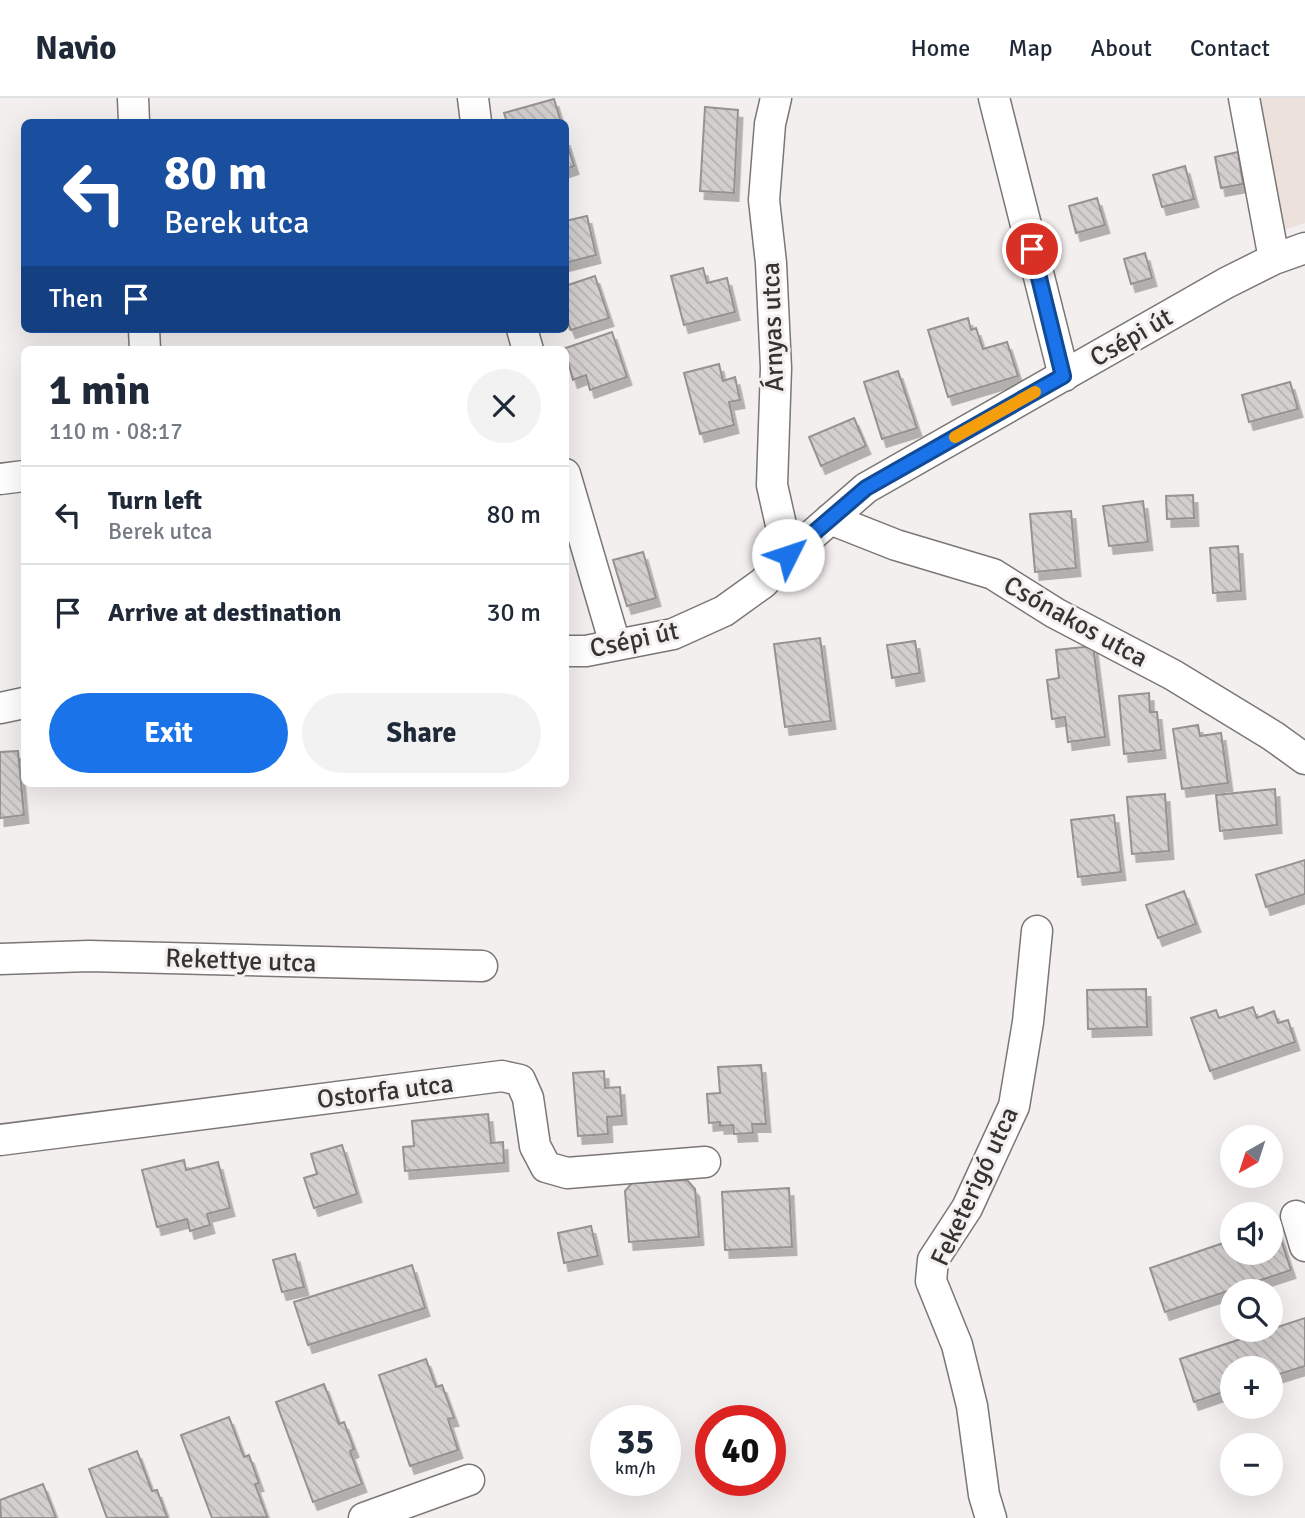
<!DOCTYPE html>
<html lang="en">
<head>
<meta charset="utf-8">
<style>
	:root { --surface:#fff; --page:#f2f2f3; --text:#1f2937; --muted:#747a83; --line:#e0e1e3; --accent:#1a73e8 }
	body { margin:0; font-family:Signika,sans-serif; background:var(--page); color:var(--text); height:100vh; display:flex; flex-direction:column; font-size:26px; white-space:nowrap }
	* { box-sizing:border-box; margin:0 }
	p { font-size:23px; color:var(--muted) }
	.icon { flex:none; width:38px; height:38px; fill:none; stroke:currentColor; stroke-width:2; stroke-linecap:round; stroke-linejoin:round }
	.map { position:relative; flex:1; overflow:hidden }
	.drawer { position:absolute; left:21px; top:248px; width:548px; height:441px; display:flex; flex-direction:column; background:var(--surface); border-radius:10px; box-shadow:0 7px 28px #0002 }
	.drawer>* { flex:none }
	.hud { position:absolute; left:21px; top:21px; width:548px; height:214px; border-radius:10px; box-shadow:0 7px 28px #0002; background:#1a4fa0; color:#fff; overflow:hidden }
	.needle { width:46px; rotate:219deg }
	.tools { position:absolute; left:1220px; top:1027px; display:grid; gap:14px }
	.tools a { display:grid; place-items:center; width:63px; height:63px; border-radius:50%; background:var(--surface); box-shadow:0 7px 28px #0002; font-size:35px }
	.speed { position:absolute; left:590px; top:1307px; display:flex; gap:14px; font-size:35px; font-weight:700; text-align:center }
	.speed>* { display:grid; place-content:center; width:91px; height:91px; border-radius:50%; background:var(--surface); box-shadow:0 7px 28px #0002; line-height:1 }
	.speed small { font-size:18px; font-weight:400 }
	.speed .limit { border:10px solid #d22; background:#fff; color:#111 }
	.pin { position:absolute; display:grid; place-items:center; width:60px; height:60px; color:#fff; margin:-30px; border:4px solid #fff; border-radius:50%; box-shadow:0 2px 7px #0007 }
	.me { position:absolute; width:77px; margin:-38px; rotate:49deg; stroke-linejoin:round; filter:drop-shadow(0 0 5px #0008) }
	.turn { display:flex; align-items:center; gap:24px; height:147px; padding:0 28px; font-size:32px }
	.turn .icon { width:91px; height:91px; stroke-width:2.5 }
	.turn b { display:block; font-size:49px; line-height:60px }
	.then { display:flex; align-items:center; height:66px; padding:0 28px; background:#0003; gap:14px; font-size:26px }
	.round { display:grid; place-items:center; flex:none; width:74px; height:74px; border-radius:37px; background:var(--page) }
	.summary { display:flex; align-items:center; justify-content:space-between; height:119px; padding:0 28px }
	h1 { font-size:42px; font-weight:700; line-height:52px }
	.button { display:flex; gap:14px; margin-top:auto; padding:14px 28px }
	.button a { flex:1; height:80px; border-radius:42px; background:var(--accent); color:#fff; font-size:28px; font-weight:700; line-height:80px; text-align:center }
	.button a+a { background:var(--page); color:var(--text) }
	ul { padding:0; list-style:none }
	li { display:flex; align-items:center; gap:21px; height:98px; padding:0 28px; border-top:2px solid var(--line) }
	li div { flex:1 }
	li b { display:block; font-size:26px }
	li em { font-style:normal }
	header { display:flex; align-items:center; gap:42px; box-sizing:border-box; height:98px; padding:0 35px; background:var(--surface); border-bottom:2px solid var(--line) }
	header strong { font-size:33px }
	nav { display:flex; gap:38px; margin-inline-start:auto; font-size:24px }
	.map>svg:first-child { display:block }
	.built { fill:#ede1dc }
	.building { fill:url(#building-back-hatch); stroke:#959290; stroke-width:2; filter:url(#shadow) }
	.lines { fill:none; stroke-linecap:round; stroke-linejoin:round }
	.minor-casing { stroke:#7a7775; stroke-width:33 }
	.minor { stroke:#fff; stroke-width:30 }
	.route-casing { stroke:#114b97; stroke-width:18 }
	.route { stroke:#1a73e8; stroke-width:12 }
	.slow { stroke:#f59e0b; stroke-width:12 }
	.labels { text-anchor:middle; stroke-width:6; stroke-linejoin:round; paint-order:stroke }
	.street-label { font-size:26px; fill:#353433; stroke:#f3efee }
</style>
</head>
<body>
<header>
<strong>Navio</strong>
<nav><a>Home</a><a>Map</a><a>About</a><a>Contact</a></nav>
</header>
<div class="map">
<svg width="1305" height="1420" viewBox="0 0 1305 1420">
	<defs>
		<pattern id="building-back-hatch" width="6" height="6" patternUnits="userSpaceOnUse" patternTransform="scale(1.75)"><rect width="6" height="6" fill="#d3cfce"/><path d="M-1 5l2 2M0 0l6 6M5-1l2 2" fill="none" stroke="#b6b2b1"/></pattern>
		<filter id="shadow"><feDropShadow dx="4.5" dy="8" stdDeviation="0" flood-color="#0004"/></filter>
	</defs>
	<rect width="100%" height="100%" fill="#f3efee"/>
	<path class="built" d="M1256,0H1305V125L1284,132Z"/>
	<path class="building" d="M554,1L561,24H507L504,15Z
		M705,9L738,12L734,95L700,93Z
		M565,39L574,68L565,71Z
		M1238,54L1243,86L1221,90L1215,59Z
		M1185,68L1194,101L1162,109L1153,77Z
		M1097,100L1105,127L1076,135L1069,108Z
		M587,118L596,157L565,165V123Z
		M1145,155L1152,180L1131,186L1124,161Z
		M703,170L707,185L727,180L735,214L684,227L671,178Z
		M595,178L609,220L571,232L567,222L565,223V188Z
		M968,220L971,232L976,230L983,251L1007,244L1018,278L948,299L928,232Z
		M612,234L627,279L590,292L586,277L573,282L565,252L563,251Z
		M719,266L723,283L735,279L740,302L729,304L734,327L700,336L684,275Z
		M898,273L917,330L882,341L864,284Z
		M1290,284L1298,311L1249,324L1242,297Z
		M854,320L866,348L821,368L809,339Z
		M1193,397L1194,420L1167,421L1166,398Z
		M1143,403L1148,444L1109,448L1103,408Z
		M1071,413L1076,470L1035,474L1030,416Z
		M1238,448L1241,493L1213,495L1210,450Z
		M643,454L656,500L627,508L613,462Z
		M820,540L831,623L785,629L774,546Z
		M915,543L920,575L892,580L887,547Z
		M1093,548L1105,639L1068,644L1065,619L1052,621L1047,582L1059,580L1056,552Z
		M1149,595L1150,614H1157L1161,652L1124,656L1119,598Z
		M1198,627L1200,638L1221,635L1228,685L1182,691L1173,631Z
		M18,653L24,717L0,720V654Z
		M1275,691L1277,727L1220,733L1216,697Z
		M1165,696L1169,753L1132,756L1127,699Z
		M1114,717L1121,774L1078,779L1071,722Z
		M1305,762V796L1266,809L1256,777Z
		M1184,793L1196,826L1158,840L1146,807Z
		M1146,891L1147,929L1088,931L1087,892Z
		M1253,909L1257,920L1274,913L1278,925L1288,922L1295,944L1210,973L1191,920L1216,912L1219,920Z
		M761,967L766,1026H752L753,1035L734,1036L733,1027L720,1028V1024L709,1025L707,996L720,995L718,969Z
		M604,973L605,990L620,989L622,1018L607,1019L608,1036L578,1038L573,975Z
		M488,1016L491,1045L503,1044L504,1065L405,1073L403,1049L414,1048L412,1023Z
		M342,1047L357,1096L314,1110L304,1080L317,1076L311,1056Z
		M184,1062L186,1072L218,1064L230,1110L207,1116L210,1127L190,1133L187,1121L157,1129L142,1072Z
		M687,1082L695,1091L699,1139L629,1144L625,1093L632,1085Z
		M789,1090L792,1149L725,1152L722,1094Z
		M1276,1127L1291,1172L1165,1214L1150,1170L1232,1142V1155H1270V1129Z
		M591,1128L598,1158L564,1165L558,1135Z
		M295,1156L304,1189L282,1194L273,1162Z
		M412,1167L425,1210L308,1247L294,1204Z
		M1305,1220V1268L1270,1279V1270H1232V1291L1194,1304L1180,1261Z
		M426,1261L436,1289L442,1287L454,1320L448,1321L458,1352L410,1368L379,1277Z
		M324,1286L339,1326L344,1324L354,1351L350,1353L362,1386L313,1404L276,1304Z
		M229,1319L244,1359L249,1357L259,1385L255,1386L267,1419L212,1420L181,1337Z
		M137,1353L152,1393L157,1392L167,1419L107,1420L89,1371Z
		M43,1386L56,1420H1L0,1402Z"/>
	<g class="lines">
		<g class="minor-casing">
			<path id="minor" d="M133,0L134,24
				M473,0L476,24
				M776,0L770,26L764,102L771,165L776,270L772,387L788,458
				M994,0L1064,278
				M1244,0L1274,161
				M144,231L145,252
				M522,231L528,252
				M565,376L615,546
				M0,381L24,378
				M830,421L896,447L993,476L1055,515L1173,577L1273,638L1305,661
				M565,553H586L673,536L724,513L763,485L788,458L866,390L1226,185L1274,161L1305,150
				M0,610L24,605
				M0,861L89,858L482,868
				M0,1042L502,978L520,982L528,1000L535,1048L546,1069L567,1075L705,1064
				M1296,1118L1305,1148
				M364,1420L469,1382
				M991,1420L984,1397L972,1308L957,1247L931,1183L933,1162L967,1110L1014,1008L1028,924L1037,833"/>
		</g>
		<use href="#minor" class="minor"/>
	</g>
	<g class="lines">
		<g class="route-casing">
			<path id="route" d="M788,457L866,390L1063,278L1032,151"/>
		</g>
		<use href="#route" class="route"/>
		<path class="slow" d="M955,339L1035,294"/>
	</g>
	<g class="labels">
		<g class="street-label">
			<text transform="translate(772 229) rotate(-92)" y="9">Árnyas utca</text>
			<text transform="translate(1131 239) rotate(-30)" y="9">Csépi út</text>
			<text transform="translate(1076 523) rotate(29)" y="9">Csónakos utca</text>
			<text transform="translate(634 541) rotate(-12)" y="9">Csépi út</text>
			<text transform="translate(241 862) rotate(2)" y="9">Rekettye utca</text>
			<text transform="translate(385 993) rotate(-7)" y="9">Ostorfa utca</text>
			<text transform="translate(974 1088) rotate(-65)" y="9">Feketerigó utca</text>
		</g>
	</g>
</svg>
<div class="tools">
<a><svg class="needle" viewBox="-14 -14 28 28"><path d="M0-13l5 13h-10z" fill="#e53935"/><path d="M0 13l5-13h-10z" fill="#747a83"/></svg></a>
<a><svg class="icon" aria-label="sound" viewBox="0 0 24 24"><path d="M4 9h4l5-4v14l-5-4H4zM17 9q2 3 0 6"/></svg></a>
<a><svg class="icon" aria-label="search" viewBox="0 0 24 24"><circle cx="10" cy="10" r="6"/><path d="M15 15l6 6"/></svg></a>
<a>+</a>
<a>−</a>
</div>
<div class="speed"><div>35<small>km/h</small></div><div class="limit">40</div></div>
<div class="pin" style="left:1032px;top:151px;background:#d93025"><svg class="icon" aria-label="arrive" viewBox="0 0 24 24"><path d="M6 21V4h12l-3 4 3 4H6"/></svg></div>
<svg class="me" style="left:788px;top:457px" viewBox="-20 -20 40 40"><circle r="19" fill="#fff"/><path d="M0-13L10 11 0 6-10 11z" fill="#1a73e8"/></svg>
<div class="hud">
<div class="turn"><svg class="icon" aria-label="left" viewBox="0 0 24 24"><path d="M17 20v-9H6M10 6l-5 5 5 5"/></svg><div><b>80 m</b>Berek utca</div></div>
<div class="then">Then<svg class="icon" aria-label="arrive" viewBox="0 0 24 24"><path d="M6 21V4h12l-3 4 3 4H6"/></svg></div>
</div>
<section class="drawer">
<div class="summary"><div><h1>1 min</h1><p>110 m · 08:17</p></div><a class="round"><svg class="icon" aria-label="close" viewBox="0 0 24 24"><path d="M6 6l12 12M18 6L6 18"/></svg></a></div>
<ul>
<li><svg class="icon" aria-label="left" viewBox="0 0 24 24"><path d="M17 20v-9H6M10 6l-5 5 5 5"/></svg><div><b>Turn left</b><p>Berek utca</p></div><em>80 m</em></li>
<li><svg class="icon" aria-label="arrive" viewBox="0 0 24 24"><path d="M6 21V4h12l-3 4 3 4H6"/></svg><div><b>Arrive at destination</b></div><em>30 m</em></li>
</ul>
<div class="button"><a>Exit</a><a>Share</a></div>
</section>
</div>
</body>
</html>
